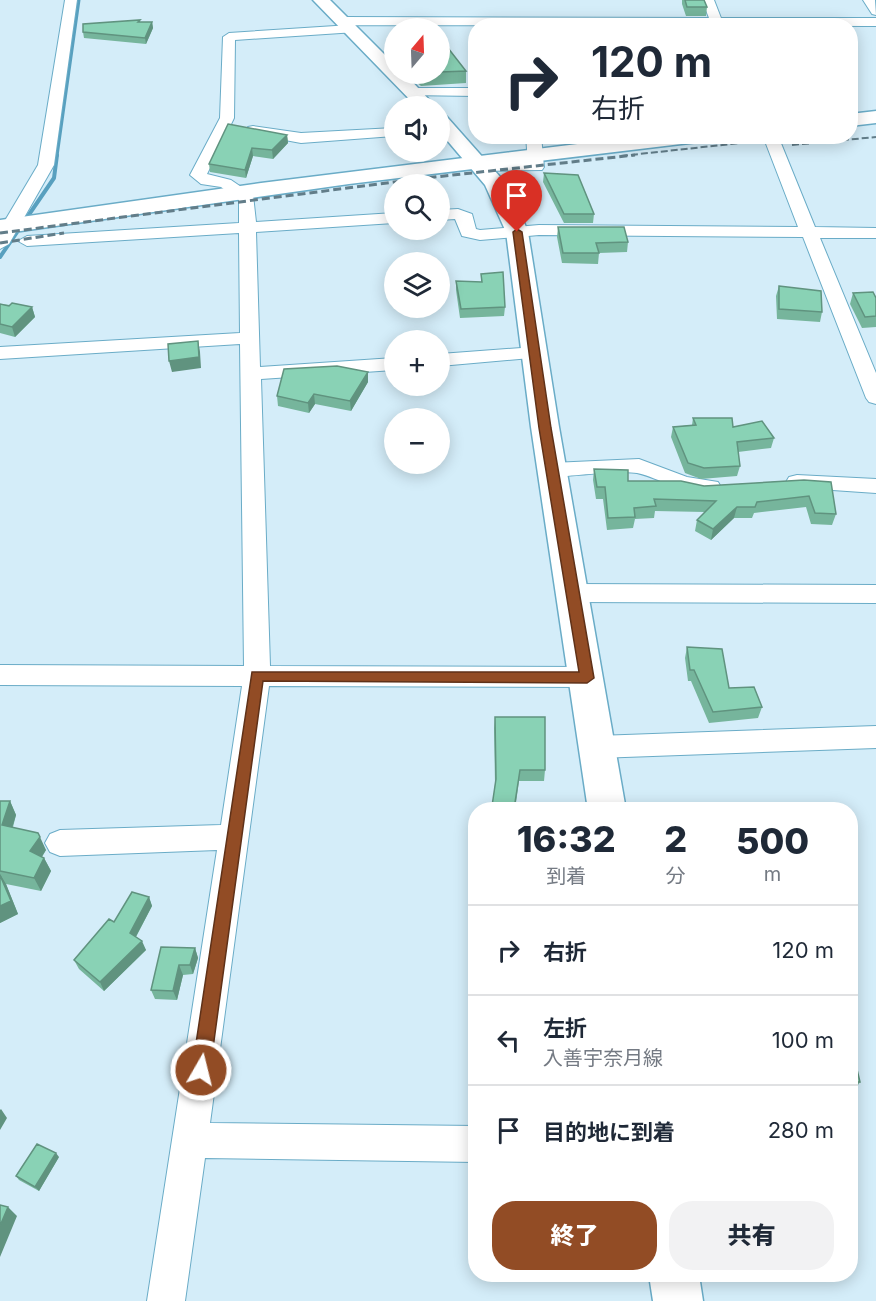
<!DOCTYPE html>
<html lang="ja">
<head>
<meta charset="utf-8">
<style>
	:root { --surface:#fff; --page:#f2f2f3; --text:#1f2937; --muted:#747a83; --line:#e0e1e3; --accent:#924c25 }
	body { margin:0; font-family:Inter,"Noto Sans JP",sans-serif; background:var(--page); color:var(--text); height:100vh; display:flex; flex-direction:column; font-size:22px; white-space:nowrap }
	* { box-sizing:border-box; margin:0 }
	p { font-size:20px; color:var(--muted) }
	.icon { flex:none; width:33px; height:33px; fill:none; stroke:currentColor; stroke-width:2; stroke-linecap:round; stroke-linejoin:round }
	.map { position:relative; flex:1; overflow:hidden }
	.details { position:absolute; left:468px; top:802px; width:390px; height:480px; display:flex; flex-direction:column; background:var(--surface); border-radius:24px; box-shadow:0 3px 15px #0003 }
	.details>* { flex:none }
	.guide { position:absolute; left:468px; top:18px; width:390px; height:126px; border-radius:24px; box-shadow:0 3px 15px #0003; background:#fff; color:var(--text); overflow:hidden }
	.needle { width:39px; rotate:19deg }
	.buttons { position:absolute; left:384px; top:18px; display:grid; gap:12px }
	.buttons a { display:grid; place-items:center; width:66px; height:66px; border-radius:50%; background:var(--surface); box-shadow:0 3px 15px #0003; font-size:30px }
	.pin { position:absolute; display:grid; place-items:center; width:51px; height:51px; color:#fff; margin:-62px -26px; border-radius:50% 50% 50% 0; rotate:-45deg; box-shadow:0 0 6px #0007 }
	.pin .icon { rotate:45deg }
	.me { position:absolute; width:66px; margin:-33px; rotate:8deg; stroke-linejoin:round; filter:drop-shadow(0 0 4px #0008) }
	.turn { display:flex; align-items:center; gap:21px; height:126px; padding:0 24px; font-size:27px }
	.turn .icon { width:78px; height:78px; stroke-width:2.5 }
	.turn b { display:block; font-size:42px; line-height:51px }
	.eta { display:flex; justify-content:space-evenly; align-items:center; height:102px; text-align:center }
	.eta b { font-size:36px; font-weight:800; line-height:42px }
	.cta { display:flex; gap:12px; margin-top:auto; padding:12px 24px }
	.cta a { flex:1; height:69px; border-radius:24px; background:var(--accent); color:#fff; font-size:24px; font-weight:800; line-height:69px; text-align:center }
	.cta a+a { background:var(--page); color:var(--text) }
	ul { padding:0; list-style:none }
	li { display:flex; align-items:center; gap:18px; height:90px; padding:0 24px; border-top:2px solid var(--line) }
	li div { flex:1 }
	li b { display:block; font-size:22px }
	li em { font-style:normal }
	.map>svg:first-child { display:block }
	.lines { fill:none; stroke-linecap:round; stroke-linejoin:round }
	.stream-far1 { stroke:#58a0bf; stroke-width:3 }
	.stream { stroke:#58a0bf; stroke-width:4 }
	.street-casing { stroke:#6aacc7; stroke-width:2 }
	.secondary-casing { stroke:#6aacc7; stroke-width:3 }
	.primary-casing { stroke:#6aacc7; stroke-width:3 }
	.street { fill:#fff; fill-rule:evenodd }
	.secondary { fill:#fff; fill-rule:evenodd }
	.primary { fill:#fff; fill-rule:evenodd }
	.rail-far1 { stroke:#627d89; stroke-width:2; stroke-dasharray:7 3; stroke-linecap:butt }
	.rail { stroke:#627d89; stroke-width:3; stroke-dasharray:8 4; stroke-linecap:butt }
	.wall { fill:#76b59c }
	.shaded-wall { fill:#60937f }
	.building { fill:#89d2b5; stroke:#60937f; stroke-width:1.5 }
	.route { fill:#924c25; stroke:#5f3118; stroke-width:1.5 }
</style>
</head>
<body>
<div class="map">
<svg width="876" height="1301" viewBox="0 0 876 1301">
	<rect width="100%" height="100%" fill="#d4edf9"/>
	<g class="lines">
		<path class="stream-far1" d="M57,156L79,0"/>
		<path class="stream" d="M0,257L54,178L57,155"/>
		<g class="street-casing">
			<path id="street" d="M65,0H77L54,165L9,244L0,249V229L38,165Z
				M702,0H714L721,18H876V26L342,25L336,21L342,17L709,18Z
				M863,0H875L876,15L872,14Z
				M351,25L356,26V32L235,40L234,118L207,174L231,180L253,195L256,222L394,213V223L256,232L260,367L394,358V370L261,379L270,666L587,667L596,670L600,677L596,684L587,687L269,686L210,1123L476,1126V1162L205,1158L185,1301H147L217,850L60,856L50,852L45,843L50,834L60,830L221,825L242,686L0,685V665L244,666L240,344L0,359V347L240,333L239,233L27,246L18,241L27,236L239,223V200L221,187L201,184L190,175L220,118L223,37L229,33Z
				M412,88H476V96L407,95L405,92Z
				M253,126L301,133L394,128V136L301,143L248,133L246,130L248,127Z
				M526,136H541L544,167L542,170L480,171L478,168L480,165L486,163L528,162Z
				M763,136H778L815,227L876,228V238H820L876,373V404L869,402L866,398L803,237L539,235L480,240L462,236L455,219L440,220V210L458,209L472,214L476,229L480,230L539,225L798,227Z
				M535,347L545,353L542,357L440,366V354Z
				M639,459L687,477L718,482L721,487L718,492C687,500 665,479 637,473C619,470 573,476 552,477L544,475L541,470L544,465L552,463Z
				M797,475L876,479V493L789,487L786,482L789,477Z
				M573,584L876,585V603L573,602L564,599L561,593L564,587Z
				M876,726V748L597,758L587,755L583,747L587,739L597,736Z"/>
		</g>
		<g class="secondary-casing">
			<path id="secondary" d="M876,111V123L850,126V114Z
				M643,136H707L698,142L349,184L0,234V220L261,183Z"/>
		</g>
		<g class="primary-casing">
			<path id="primary" d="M313,0H330L394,64V74H405L435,106H416Z
				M440,115L447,117L502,179L514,198L528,232L559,427L626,810H588L531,427L506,232L485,185L440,132Z
				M649,1275H699L703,1301H653Z"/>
		</g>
		<use href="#street" class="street"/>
		<use href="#secondary" class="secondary"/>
		<use href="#primary" class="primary"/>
		<path class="rail-far1" d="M792,145L876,137
			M621,156L805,136"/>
		<path class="rail" d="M0,233L417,179L635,155
			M0,243L64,233"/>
	</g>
	<path class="wall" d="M682,0H704L707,7L706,16H686L682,4Z
		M141,22H152L153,28L146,44L84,38L83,32Z
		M440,49L466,71V83L421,86L407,74H440Z
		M287,135L288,143L273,159L253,156L246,178L210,172L209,164Z
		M544,173L594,214L593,223H564L543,182Z
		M558,227L628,242L627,252L599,253L598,264L562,263L557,237Z
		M481,274L505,307L504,316L460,318L456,290V281L481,282Z
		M779,286L822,312L820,322L777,319L776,296Z
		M853,293L876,298V327L862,328L850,304Z
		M0,304L32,307L35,317L15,337L0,333Z
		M368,372V382L351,411L315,404L309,413L278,406L277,396Z
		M693,418L733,427L774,438L771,448L738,452L740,466L737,476L701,479L685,473L671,437L673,427L692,425Z
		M594,469L628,481L704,486L804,480L836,514L832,525L811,524L806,507L754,513L752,518H734L711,540L695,531L697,520L705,512L655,511L654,518L635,519L633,528L607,530L603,499H596L593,480Z
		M687,647L729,688L762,707L758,718L709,723L691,681H688L685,658Z
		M495,717L545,770L544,781H519L515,810H492L495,784L494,728Z
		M0,801H10L16,815L13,827L46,850L42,857L44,858L51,871L41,891L6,884L18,914L0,923Z
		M149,897L152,906L136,937L146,950L104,991L79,969L74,960L114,922Z
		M195,948L198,958L193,974L183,975L177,1000L155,999L151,990Z
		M850,1040L860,1082L854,1091H850Z
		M59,1157L39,1191L19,1180L16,1176Z"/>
	<path class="shaded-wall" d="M152,22L153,28L146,44L145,38Z
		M287,135L288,143L273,159L272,150Z
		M252,148L253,156L246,178L245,170Z
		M32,307L35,317L15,337L12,327Z
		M198,341L200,352L201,368L172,372L169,361Z
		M368,372V382L351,411L350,401Z
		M314,394L315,404L309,413L308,403Z
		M737,507L734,518L711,540L713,529Z
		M10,801L16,815L9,838L2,825Z
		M40,837L46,850L37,864L30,851Z
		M44,858L51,871L41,891L34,878Z
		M0,874L6,884L18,914L0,923Z
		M149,897L152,906L133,942L130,933Z
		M142,941L146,950L104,991L100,982Z
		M195,948L198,958L193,974L190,965Z
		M179,965L183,975L177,1000L173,991Z
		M1,1109L7,1118L0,1130V1110Z
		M56,1153L59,1157L39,1191L35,1187Z
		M8,1207L17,1216L0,1257V1226Z"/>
	<path class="building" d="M685,0H704L707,7H687Z
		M691,19H714L716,26H693Z
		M140,20L138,22H152L145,38L83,32V24Z
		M448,48L466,71L440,72V49Z
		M228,124L287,135L272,150L252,148L245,170L209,164Z
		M544,173L578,175L594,214H564Z
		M558,227H624L628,242L596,243L599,253H563Z
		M503,272L505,307L461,309L456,281L482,282L481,274Z
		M779,286L821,291L822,312L779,309Z
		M873,292L876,298V316L865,317L853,293Z
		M12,303L32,307L12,327L0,324V304L9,306Z
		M198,341L199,357L169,361L168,344Z
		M337,366L368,372L350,401L314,394L308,403L277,396L284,369Z
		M693,418H732L733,427L762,421L774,438L737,442L740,466L704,468L688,463L673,427L696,425Z
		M594,469L628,470V481H681L704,486L804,480L831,482L836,514L815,513L809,496L757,502L755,507H737L713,529L697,520L716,501L654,499L656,506L634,508L635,517L608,518L605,487H597Z
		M687,647L722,649L729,688L754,687L762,707L713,712L694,670H690Z
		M495,717H545V770H520L514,809L492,806L496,779Z
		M0,801H10L2,825L38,833L40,837L30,851L44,858L34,878L0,871Z
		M0,875L11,901L0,906Z
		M132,892L149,897L130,933L142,941L100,982L74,960L109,919L114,922Z
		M161,947L195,948L190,965H179L173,991L151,990Z
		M850,1040L860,1082H850Z
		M37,1144L56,1153L35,1187L16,1176Z
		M0,1205L8,1207L0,1226Z"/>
	<path class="route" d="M517,229L522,232L551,428L594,678L587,683L263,681L210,1070L207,1077L201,1079L194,1077L192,1070L252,672H579L539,428L513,232Z"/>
</svg>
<div class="buttons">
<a><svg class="needle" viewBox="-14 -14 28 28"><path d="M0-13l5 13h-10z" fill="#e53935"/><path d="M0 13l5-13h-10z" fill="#747a83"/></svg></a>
<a><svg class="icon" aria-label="sound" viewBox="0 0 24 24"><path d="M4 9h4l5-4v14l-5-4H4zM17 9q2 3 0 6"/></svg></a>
<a><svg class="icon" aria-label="search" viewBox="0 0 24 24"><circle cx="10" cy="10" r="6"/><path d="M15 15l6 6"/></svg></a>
<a><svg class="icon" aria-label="layers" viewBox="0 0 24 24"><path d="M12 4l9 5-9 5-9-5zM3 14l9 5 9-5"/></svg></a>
<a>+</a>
<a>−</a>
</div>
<div class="pin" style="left:517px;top:232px;background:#d93025"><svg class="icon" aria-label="arrive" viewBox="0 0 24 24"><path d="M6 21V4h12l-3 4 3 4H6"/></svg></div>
<svg class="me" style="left:201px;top:1070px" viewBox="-20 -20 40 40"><circle r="17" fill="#924c25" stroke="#fff" stroke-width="3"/><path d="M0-11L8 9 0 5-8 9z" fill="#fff"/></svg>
<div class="guide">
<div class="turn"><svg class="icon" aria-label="right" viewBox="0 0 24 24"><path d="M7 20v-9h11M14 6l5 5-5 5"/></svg><div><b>120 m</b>右折</div></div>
</div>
<section class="details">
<div class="eta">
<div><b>16:32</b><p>到着</p></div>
<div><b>2</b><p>分</p></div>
<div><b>500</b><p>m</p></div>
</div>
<ul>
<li><svg class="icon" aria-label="right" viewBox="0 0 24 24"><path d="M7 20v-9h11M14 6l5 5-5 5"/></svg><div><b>右折</b></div><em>120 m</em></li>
<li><svg class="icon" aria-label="left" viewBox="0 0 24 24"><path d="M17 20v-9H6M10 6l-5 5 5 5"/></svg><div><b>左折</b><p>入善宇奈月線</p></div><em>100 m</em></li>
<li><svg class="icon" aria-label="arrive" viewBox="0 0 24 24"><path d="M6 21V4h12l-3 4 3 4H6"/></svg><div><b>目的地に到着</b></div><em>280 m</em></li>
</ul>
<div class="cta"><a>終了</a><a>共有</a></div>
</section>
</div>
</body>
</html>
